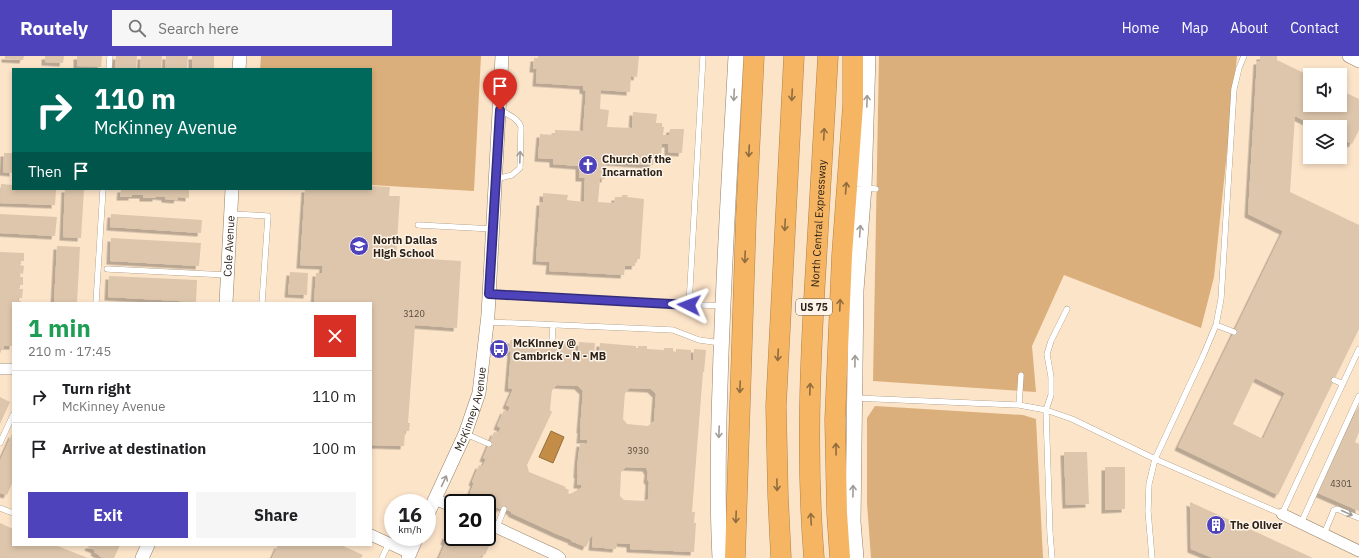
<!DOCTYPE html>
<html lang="en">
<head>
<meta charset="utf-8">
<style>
	:root { --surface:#fff; --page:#f6f6f6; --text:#202124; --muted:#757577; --line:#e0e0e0; --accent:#4e43ba }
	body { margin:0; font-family:"IBM Plex Sans",sans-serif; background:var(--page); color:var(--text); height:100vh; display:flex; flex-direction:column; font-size:15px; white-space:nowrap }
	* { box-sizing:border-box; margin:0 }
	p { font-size:13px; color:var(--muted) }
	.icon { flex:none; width:22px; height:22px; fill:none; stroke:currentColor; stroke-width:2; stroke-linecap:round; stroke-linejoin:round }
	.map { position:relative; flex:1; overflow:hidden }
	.drawer { position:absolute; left:12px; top:246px; width:360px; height:244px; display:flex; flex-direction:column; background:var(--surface); border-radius:0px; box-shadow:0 2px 6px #0003 }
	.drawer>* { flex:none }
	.top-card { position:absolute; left:12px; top:12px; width:360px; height:122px; border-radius:0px; box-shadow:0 2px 6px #0003; background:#00695c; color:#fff; overflow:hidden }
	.tools { position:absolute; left:1303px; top:12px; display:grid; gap:8px }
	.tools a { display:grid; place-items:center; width:44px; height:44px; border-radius:0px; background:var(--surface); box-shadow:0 2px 6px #0003; font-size:20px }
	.speed { position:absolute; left:384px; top:438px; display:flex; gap:8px; font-size:20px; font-weight:700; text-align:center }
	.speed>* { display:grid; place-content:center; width:52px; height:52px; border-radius:50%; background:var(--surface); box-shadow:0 2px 6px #0003; line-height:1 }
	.speed small { font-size:10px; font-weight:400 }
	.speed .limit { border:2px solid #111; border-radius:6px; background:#fff; color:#111 }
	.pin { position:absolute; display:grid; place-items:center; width:34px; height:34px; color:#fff; margin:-41px -17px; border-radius:50% 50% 50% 0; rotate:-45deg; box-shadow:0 0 4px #0007 }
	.pin .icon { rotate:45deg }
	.me { position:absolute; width:44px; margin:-22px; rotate:273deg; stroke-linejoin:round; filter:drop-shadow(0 0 3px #0008) }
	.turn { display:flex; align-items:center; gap:14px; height:84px; padding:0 16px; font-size:18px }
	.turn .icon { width:52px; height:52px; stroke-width:2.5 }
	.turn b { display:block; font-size:28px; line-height:34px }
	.then { display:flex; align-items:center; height:38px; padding:0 16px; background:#0003; gap:8px; font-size:15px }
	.round { display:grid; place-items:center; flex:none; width:42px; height:42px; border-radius:0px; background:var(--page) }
	.summary { display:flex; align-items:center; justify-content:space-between; height:68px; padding:0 16px }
	h1 { font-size:24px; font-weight:700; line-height:30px; color:#1e9e55 }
	.primary-button { display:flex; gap:8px; margin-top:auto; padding:8px 16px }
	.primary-button a { flex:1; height:46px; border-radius:0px; background:var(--accent); color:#fff; font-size:16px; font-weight:700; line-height:46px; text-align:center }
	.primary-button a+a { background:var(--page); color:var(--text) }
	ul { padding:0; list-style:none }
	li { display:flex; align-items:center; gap:12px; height:52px; padding:0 16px; border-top:1px solid var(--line) }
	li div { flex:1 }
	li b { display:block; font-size:15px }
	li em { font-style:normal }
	header { display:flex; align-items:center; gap:24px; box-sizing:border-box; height:56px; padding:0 20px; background:var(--accent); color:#fff }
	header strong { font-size:19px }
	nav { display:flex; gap:22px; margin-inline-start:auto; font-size:14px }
	.search { width:280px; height:36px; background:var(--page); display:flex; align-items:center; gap:10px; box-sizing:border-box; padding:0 14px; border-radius:0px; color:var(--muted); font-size:15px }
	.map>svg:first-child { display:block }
	.green { fill:#dbaf7b }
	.water { fill:#c48d47; stroke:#966d39 }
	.building { fill:#ddc6ac; fill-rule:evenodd; filter:url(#shadow) }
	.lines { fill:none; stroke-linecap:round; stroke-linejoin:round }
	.service-casing { stroke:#958067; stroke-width:6 }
	.minor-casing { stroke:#958067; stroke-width:12 }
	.tertiary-casing { stroke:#958067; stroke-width:14 }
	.secondary-casing { stroke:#958067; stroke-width:16 }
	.motorway-casing { stroke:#af8249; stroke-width:21 }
	.path { stroke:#a89682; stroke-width:2; stroke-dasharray:3 2; stroke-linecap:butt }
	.service { stroke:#fff; stroke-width:5.5 }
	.minor { stroke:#fff; stroke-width:11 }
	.tertiary { stroke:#fff; stroke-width:13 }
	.secondary { stroke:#fff; stroke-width:15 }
	.motorway { stroke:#f6b563; stroke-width:20 }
	.oneway { stroke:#a09c97 }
	.oneway2 { stroke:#906c3e }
	.route-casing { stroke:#332c79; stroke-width:10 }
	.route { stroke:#4e43ba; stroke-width:7 }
	.labels { text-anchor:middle; stroke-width:3; stroke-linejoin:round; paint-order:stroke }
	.number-label { font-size:9px; fill:#584b3d }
	.shield { fill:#fef4e9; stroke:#6a6157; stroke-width:1 }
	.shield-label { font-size:10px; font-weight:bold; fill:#2b2218 }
	.poi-label { font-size:11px; font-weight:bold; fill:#2b2218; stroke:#fef4e9; text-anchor:start }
	.street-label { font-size:11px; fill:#2b2218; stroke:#fef4e9 }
</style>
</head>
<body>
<header>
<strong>Routely</strong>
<div class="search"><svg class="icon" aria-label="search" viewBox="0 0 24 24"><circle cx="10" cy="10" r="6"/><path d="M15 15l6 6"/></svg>Search here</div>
<nav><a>Home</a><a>Map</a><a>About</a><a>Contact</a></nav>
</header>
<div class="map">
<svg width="1359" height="502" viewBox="0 0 1359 502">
	<defs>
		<filter id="shadow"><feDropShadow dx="-3.5" dy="3.5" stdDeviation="0" flood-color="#0004"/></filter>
	</defs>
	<rect width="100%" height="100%" fill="#fce4c9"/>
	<path class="green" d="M261,0H481L474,135L371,129V13H260Z
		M879,0H1237L1214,221L1201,272L1064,219L1032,290L1036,336L873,325Z
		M875,350L1023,359L1036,363L1043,502H871L867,447V362Z"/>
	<path class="water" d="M551,375L564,381L553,407L539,401Z"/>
	<path class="building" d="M5,0H24L23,4L5,3Z
		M45,0H64L63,7L45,6Z
		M77,0H102L101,11L77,10Z
		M116,0H137L136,13H115Z
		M141,0H162L161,13H140Z
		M166,0H188L187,13H165Z
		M192,0H214V13H192Z
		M538,0H639L637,21L631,20L630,36L601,34L600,53L609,54L607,71L632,72L633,56L657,58L656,67H662V71H664L663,79H669L670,73H684L682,97L668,96V88H662L661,100H654L653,109L606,106L605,123H600L598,146L614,147L615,141H622V139H628L627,141L644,143L640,203H636L635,210H625L624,219L549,215L550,206L536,205L540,146H543V137L568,139L567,144L584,146L585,122H579V110L553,108V103L538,102L540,78L555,79V74L583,75L586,35L583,34V30L536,27L537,13H533L534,2H538Z
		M1260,0H1277V4L1310,20V49H1340V34L1359,43V74L1352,88L1340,82V71H1317L1295,60L1290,136L1359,169V273L1278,439L1178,391L1283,175L1248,158L1257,5H1260ZM1255,322L1285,337L1263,383L1233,368Z
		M4,97H13V117L3,116Z
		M1,128L13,129V133H56L55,149L0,147Z
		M371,130L390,131L389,140H400L396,201L461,205L457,272L415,269L408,367H410L409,375H405L404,390L371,389V247H314L316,217H322L323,210L300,209L305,133H371Z
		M65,133H84L81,182L63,181Z
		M121,133H189V142L178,141L177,144L165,143V141L156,140V142H143V139H132V141H120Z
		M0,158L57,161L55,180L0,177Z
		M111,158L202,164L201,177L110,171Z
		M111,182L201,187L199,210L110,205Z
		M57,190L80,191L77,247H54Z
		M0,196L24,197V205H20V209L24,210L23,218L20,217V221H23V229H19V233H23L22,242H18V245H21V247H13V290H4V293H0Z
		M290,216L308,217L307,239L288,238Z
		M109,220L197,224L196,246L108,241Z
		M510,284L576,287V295L578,296L579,286L595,287L594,298L599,299L600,287L636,290V292H638V290H647V293L664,294V292H673V295L676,296V293L691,294V304H693L694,293L706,294L704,316H703L692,456H695L694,467H696L694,496L630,493V488L617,487L616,493L592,491L593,481L591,480L586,491L571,485L572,484L559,479L511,457L512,456L501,451L500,453L476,443L477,440L470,437L474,427L472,426L479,409L482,411L486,403L483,402L494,376L498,377L501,372L497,370L504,354L508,356L510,351L506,349L513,333L508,332L511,296H509ZM557,329L578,330L583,335L580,374H581L580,384H587V388L580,387L578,403L577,418L578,419L577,429H581V432L570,438L568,437L569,434L565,432L566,431L529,416L527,409L552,356L550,354L552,333ZM630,332L651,333L656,338L654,365L648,370L627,368L623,363L625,336ZM626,411L646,412L648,416L647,423L649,426L648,443L645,445L624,444L620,440L621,415Z
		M0,341L10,346L0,368Z
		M1359,349V376L1355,386L1359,388V455L1318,437Z
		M12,378H13V425L7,439L0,437V405Z
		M1064,396H1087L1089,448L1066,449Z
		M1105,411H1125V453L1105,454Z
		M1190,446L1302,497L1313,502H1213L1191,493Z
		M0,467L13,473V489H55L88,502H0Z
		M446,479L456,484L457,481H462L481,490L482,487L489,490L485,499L482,498L480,502H439L446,486L444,485Z
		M89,489H120L114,502H103L99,500V499L94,496L95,494L88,491Z
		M278,489H341L363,499L361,502H272Z"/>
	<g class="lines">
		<g class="service-casing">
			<path id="service" d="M1244,0L1239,12L1234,33L1221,243L1216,269L1203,300L1155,403L1282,458L1359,293
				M109,13L110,0
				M496,123L512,119L520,112L521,71C518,62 507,58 500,54
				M865,132L876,133
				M231,158L268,160L262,247
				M418,169L493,173
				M107,213L227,219
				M490,238L722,250
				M96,247L103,133
				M689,249L703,0
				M488,266L673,274L699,284L721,287
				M1216,269L1234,276
				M552,285L553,269
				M1334,324L1343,328
				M855,342L1019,349L1046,354L1072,363L1155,403L1149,428L1148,455L1152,502
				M1019,349L1021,319
				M466,378L489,388
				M0,387L13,359
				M0,452L13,457
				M1301,467L1359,340
				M497,471L504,453
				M1324,478L1334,454L1337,453L1359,462
				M382,502L389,487
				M1052,502L1050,478L1046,354L1051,339V321L1047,298L1051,285L1067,253"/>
		</g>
		<g class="minor-casing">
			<path id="minor" d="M0,313H13
				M435,443L453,451
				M1282,458L1359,495
				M487,467L556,499L560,502
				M371,479L410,497"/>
		</g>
		<g class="tertiary-casing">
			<g id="tertiary">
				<path d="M1349,0L1359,5"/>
				<path d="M239,13L240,0"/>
				<path id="s1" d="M226,247L232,133"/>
				<path id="s2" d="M427,460L465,378L479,337L488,259L502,0"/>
				<path d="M142,502L148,489"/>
				<path d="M408,502L417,481"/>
			</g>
		</g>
		<g class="secondary-casing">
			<path id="secondary" d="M720,502C717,444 718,387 720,330C723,220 730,110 736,0
				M856,502L853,466L856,234L864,131L868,0"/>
		</g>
		<g class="motorway-casing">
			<g id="motorway">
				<path d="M735,502L746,162L754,0"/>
				<path d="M781,502L778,440L776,350L794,0"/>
				<path id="s3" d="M814,502C806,404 810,306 816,209C820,139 824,70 828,0"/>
				<path d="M840,502L837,457L835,364L842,199L853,49V0"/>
			</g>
		</g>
		<path class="path" d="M414,446L415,447"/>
		<use href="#service" class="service"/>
		<use href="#minor" class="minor"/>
		<use href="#tertiary" class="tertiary"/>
		<use href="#secondary" class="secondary"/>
		<use href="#motorway" class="motorway"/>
	</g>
	<defs><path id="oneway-shaft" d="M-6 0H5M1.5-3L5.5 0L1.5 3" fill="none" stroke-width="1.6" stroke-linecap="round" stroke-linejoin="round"/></defs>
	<g class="oneway">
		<use href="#oneway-shaft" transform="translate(734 39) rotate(93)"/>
		<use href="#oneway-shaft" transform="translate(867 45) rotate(-88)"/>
		<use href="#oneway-shaft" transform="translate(520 101) rotate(-88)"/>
		<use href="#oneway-shaft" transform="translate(860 175) rotate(-86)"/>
		<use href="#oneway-shaft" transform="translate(855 305) rotate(-89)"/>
		<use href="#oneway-shaft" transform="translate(719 376) rotate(92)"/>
		<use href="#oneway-shaft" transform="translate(444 425) rotate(-65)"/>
		<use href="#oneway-shaft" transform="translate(853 435) rotate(-89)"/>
		<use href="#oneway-shaft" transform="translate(1347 457) rotate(24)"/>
	</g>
	<g class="oneway2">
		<use href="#oneway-shaft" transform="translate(792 39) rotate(93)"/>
		<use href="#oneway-shaft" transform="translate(824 78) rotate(-87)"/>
		<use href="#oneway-shaft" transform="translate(749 95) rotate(93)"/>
		<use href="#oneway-shaft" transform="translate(846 132) rotate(-85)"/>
		<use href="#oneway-shaft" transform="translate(785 169) rotate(93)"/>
		<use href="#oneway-shaft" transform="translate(745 201) rotate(92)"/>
		<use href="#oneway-shaft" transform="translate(840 249) rotate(-87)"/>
		<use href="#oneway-shaft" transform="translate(778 299) rotate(93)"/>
		<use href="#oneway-shaft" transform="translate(740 331) rotate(92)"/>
		<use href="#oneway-shaft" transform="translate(810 333) rotate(-88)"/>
		<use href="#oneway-shaft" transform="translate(836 393) rotate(-91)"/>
		<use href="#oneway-shaft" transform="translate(777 429) rotate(89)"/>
		<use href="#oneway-shaft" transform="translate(736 461) rotate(92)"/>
		<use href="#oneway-shaft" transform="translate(811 463) rotate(-93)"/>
	</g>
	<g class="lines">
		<g class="route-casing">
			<path id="route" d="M500,54L489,238L689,249"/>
		</g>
		<use href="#route" class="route"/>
	</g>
	<defs>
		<g id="church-disc" transform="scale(1)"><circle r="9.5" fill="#4e43ba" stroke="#fef4e9"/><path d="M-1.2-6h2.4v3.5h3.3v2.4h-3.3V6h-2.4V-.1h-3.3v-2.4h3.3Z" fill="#fff"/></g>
		<g id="school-disc" transform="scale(1)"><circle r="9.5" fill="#4e43ba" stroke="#fef4e9"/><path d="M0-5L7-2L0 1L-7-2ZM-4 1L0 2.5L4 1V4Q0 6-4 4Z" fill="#fff"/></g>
		<g id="bus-disc" transform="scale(1)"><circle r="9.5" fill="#4e43ba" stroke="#fef4e9"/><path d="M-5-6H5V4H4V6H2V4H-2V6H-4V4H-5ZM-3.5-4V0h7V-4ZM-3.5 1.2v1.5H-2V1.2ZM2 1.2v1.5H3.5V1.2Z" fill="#fff"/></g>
		<g id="building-disc" transform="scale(1)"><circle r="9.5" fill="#4e43ba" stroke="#fef4e9"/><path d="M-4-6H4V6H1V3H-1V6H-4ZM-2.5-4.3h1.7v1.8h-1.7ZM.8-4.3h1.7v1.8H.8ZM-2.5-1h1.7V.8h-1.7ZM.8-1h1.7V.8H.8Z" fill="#fff"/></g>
	</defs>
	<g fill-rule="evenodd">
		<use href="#church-disc" x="588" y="109"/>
		<use href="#school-disc" x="359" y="190"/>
		<use href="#bus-disc" x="499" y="293"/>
		<use href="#building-disc" x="1216" y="469"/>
	</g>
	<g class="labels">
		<g class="number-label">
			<text x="414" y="261">3120</text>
			<text x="638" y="398">3930</text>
			<text x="1341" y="431">4301</text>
		</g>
		<rect class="shield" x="796" y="243" width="36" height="16" rx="3"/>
		<g class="shield-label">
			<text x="814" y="255">US 75</text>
		</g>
		<g class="poi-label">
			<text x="602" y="107">Church of the<tspan x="602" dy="13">Incarnation</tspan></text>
			<text x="373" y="188">North Dallas<tspan x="373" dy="13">High School</tspan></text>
			<text x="513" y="291">McKinney @<tspan x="513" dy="13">Cambrick - N - MB</tspan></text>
			<text x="1230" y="473">The Oliver</text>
		</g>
		<g class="street-label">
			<text dy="4" stroke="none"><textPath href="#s3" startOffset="335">North Central Expressway</textPath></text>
			<text dy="4" stroke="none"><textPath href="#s1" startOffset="57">Cole Avenue</textPath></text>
			<text dy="4" stroke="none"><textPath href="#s2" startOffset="116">McKinney Avenue</textPath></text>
		</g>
	</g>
</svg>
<div class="tools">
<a><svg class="icon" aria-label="sound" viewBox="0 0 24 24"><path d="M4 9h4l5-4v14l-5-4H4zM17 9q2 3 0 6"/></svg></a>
<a><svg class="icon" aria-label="layers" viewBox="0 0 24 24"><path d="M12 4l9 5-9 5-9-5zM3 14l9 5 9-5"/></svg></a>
</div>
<div class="speed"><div>16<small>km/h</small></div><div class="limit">20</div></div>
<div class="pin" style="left:500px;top:54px;background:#d93025"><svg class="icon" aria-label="arrive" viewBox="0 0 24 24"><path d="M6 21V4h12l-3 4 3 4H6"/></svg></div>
<svg class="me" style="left:689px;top:249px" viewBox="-20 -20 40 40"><path d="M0-17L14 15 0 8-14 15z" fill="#4e43ba" stroke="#fff" stroke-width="4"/></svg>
<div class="top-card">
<div class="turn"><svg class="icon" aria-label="right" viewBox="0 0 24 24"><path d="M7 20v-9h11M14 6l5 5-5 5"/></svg><div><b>110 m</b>McKinney Avenue</div></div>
<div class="then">Then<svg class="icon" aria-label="arrive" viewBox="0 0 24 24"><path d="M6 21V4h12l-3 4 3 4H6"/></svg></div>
</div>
<section class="drawer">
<div class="summary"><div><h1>1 min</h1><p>210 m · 17:45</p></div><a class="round" style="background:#d93025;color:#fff"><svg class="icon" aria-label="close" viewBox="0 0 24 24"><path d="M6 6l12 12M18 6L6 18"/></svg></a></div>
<ul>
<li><svg class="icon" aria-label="right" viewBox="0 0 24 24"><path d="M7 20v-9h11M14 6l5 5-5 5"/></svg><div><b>Turn right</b><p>McKinney Avenue</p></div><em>110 m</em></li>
<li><svg class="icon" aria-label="arrive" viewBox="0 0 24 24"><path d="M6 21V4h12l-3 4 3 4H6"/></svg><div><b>Arrive at destination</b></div><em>100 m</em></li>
</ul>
<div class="primary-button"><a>Exit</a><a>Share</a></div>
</section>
</div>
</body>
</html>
